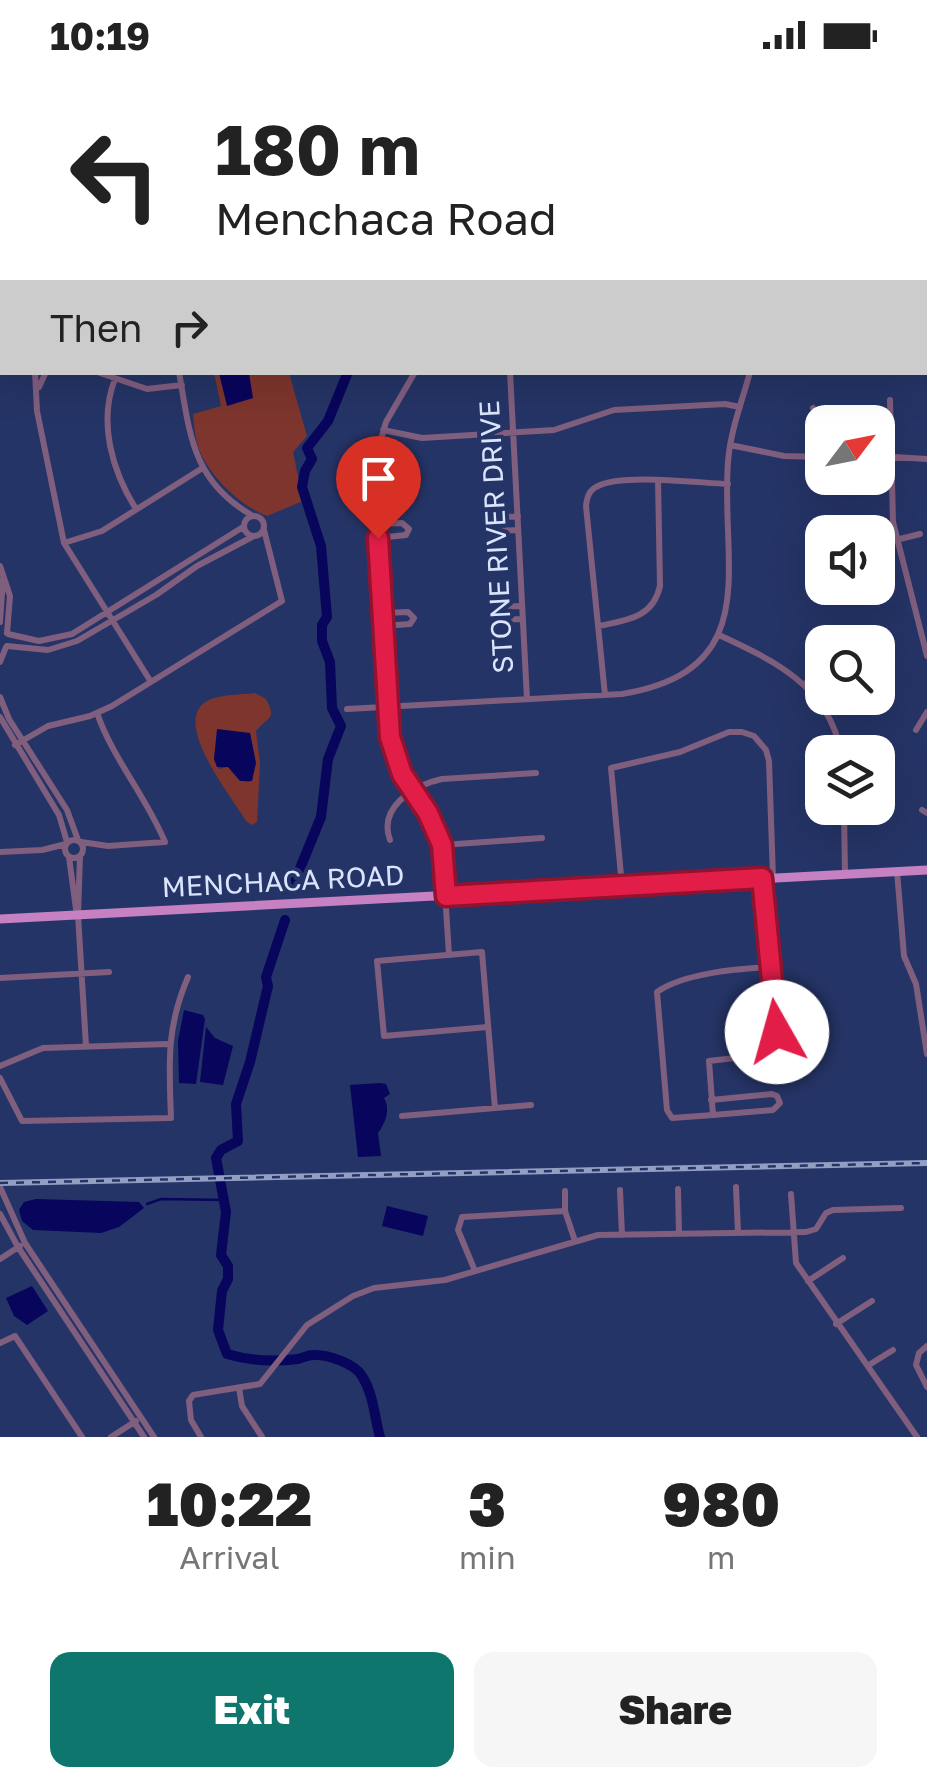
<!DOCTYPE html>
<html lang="en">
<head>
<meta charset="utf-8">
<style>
	:root { --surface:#fff; --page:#f6f6f6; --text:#222; --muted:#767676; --accent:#0f766e }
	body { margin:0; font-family:"Golos Text",sans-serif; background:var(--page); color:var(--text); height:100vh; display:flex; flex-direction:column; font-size:38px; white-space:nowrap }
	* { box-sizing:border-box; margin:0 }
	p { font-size:32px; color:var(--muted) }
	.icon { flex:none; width:55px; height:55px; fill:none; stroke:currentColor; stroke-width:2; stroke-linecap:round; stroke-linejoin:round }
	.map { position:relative; height:1367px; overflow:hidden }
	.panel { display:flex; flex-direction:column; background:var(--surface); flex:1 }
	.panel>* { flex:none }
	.hud { position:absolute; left:0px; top:0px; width:928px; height:305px; box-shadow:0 10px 40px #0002; background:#fff; color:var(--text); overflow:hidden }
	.needle { width:65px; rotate:58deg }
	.tools { position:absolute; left:805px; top:335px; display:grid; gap:20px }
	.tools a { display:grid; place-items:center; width:90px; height:90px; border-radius:20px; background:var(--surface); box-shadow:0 10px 40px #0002; font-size:50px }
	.pin { position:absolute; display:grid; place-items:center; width:85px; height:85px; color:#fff; margin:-102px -42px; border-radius:50% 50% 50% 0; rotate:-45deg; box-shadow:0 0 10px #0007 }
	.pin .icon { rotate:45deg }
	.me { position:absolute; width:110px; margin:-55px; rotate:353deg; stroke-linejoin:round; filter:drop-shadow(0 0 8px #0008) }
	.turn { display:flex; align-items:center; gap:35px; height:210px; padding:0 50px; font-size:45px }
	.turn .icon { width:130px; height:130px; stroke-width:2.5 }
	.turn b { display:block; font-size:70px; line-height:85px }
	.then { display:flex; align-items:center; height:95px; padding:0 50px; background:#0003; gap:20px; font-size:38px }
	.eta { display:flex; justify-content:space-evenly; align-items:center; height:170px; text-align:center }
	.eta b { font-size:60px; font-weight:800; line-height:70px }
	.cta { display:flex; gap:20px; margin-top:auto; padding:20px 50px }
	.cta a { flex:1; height:115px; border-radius:20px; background:var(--accent); color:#fff; font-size:40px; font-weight:800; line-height:115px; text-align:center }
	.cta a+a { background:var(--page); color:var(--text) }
	.status { display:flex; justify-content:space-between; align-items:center; height:70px; padding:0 50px; background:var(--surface); direction:ltr }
	.status svg { height:28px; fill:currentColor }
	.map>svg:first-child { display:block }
	.green { fill:#7d352d; fill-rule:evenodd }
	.water { fill:#08055c }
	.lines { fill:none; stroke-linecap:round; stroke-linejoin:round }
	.stream { stroke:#08055c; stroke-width:2.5 }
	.river { stroke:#08055c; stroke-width:10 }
	.minor { stroke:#805e7e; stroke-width:6 }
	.major { stroke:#c681c2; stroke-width:9 }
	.rail-casing { stroke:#939fc2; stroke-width:6 }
	.rail { stroke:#253466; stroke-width:2.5; stroke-dasharray:8; stroke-linecap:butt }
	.route-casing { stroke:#92132f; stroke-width:25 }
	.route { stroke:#e11d48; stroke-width:18 }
	.labels { text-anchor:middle; stroke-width:8; stroke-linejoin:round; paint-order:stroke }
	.street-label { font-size:28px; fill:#dae4fd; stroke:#253466 }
</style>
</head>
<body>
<div class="status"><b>10:19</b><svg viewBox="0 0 49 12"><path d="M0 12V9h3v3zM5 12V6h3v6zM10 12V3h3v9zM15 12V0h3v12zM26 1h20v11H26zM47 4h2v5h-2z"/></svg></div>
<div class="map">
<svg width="927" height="1367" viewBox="0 0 927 1367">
	<rect width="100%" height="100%" fill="#253466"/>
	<path class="green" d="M214,303H289L307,366L293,382L303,431L267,446C239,435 209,406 198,377C195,367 194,354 193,344L221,336Z
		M255,623L266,629C278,651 266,647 256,661L260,694L257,752L252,755L246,751C232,727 168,649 209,630C222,624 241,625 255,623ZM250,663L255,688L250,712H245L228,697L219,699L214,689L217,672Z"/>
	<path class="water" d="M219,303H249L253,328L227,336Z
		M217,659L250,663L256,693L252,711H240L228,697H217L214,689Z
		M184,940L203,945L205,949L196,1014L179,1013L178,971Z
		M206,957L215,968L233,976L223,1015L200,1012Z
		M380,1013L386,1014L390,1024L384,1028C391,1039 385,1054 378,1063L381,1086L358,1087L350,1015Z
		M36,1129L139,1132L144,1138L119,1157L101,1163L33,1160L22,1151L19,1140L24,1132Z
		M387,1136L428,1146L423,1166L382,1156Z
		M32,1216L48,1241L27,1255L14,1246L6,1228Z"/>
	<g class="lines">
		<path class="stream" d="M147,1134L161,1129L225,1130"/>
		<path class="river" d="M292,818L321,747L328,689L341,656L332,638L330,592L322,571V555L327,547L321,476L302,417L305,401L312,389L307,378L328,351L348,302
			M285,850L266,907L268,916L250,992L236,1034L238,1071L221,1080L216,1088L226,1142L221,1185L228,1196V1209L222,1221L218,1260L227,1284C250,1291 274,1292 298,1289C303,1288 308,1285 313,1285C328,1284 355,1294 362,1306C374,1325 374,1346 380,1367"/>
		<path class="minor" d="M56,0L62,2
			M333,0V2
			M458,0V2
			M565,0V2
			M804,0V2
			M877,0V2
			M394,2L451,0
			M925,254H927
			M0,285L2,286
			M35,302L37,341L64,473L151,612
			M97,302L147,319L182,315
			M179,302C190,365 192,411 253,446
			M415,302L386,352L375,391L388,653L402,704L428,743L442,775L449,885
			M510,302L527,629
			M115,309C98,352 112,401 136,439
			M39,317L46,302
			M890,330L893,452L927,586
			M813,338L820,348L821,387
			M383,360L422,368L554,360L614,340L725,334L740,337
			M730,375L784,386L822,387
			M878,386L927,389
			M244 456a10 10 0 1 1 20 0a10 10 0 1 1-20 0Z
			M518,446L493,448L488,453L495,461L518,460
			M378,454L402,453L409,459L406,465L378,468
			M896,470L920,464
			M64,473L102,461L201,399
			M0,496L10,526L7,563
			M522,536L497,537L492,543L497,550L523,549
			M383,543L408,542L414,548L410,554L383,556
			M0,552L3,508
			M599,556C627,550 653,548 660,516L658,410
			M8,564L39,571L72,564L243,457
			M719,565C775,591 828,616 841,682
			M7,576L48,580L77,571L156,525L197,496L252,467
			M0,592L6,577
			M805,614L822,596
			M605,625L586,436C587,427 589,420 598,416C622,403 699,413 728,414
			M0,627L9,649L67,740L78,770
			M347,639L622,624C766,600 720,495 728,392C730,362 742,332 750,302
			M0,647L59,745L67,772
			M916,660L927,642
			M15,675L48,656L90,646L112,636L282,531L264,460
			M844,738L845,804
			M922,740L927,743
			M65 779a9 9 0 1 1 18 0a9 9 0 1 1-18 0Z
			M390,770C378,738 413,715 442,709L536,703
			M81,772L108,776L165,772C146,726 113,689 97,643
			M442,775L542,768
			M0,782L42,780L66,774
			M80,786L78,845L86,976
			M69,787L76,839
			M897,801L904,886L916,914L927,984
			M762,808L777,961L776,979L769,984L709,991L713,1045L672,1048L667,1040L657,922C684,903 737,899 769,897
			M622,816L611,698L680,682L729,662H742L754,666L766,680L769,691L773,808
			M0,908L109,902
			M488,957L384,966L377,891L482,882L495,1038
			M0,996L43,978L168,974
			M0,1008L22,1051L171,1048C169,994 166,958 188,907
			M711,1030L772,1024L777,1026L780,1033L773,1040L713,1045
			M402,1046L531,1035
			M0,1117L25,1173L154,1367
			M736,1117L738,1162
			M678,1119L679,1164
			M620,1120L622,1165
			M565,1121V1141L575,1171
			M791,1124L796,1193L917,1367
			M0,1144L18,1177L144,1367
			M0,1189L20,1176
			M475,1201L458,1160L462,1147L565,1141
			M808,1211L843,1188
			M836,1254L872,1231
			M0,1273L15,1266L82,1367
			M927,1276L919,1283L916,1295L927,1317
			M869,1295L893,1280
			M239,1318L242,1336L262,1367
			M111,1367L136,1351
			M201,1367L191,1350L189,1331L193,1325L260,1314L307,1255L353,1226L374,1218L445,1210L598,1165L806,1162L816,1159L826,1143L833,1140L901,1138"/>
		<path class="major" d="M0,849L927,800"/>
		<g class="rail-casing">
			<path id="rail" d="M0,1113L927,1093"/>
		</g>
		<use href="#rail" class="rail"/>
	</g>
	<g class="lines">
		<g class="route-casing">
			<path id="route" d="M378,468L390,667L402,704L428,743L442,775L446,826L762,808L777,962"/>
		</g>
		<use href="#route" class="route"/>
	</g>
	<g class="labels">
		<g class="street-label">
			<text transform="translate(496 467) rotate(-93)" y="10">STONE RIVER DRIVE</text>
			<text transform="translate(283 811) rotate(-3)" y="10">MENCHACA ROAD</text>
		</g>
	</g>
</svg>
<div class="tools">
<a><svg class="needle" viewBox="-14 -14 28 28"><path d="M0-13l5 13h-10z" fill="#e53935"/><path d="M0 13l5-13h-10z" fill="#767676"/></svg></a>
<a><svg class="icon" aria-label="sound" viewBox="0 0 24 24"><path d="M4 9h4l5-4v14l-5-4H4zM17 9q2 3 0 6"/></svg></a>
<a><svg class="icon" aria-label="search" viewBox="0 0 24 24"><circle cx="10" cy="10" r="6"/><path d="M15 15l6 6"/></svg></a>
<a><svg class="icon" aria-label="layers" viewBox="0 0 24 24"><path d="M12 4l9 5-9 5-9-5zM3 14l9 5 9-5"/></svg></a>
</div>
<div class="pin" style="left:378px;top:468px;background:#d93025"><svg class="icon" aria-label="arrive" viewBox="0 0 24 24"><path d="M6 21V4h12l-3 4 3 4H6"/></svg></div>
<svg class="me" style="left:777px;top:962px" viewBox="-20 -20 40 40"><circle r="19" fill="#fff"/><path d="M0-13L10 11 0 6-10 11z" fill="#e11d48"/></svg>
<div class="hud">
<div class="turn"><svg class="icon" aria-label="left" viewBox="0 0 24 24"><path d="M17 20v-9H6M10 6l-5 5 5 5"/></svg><div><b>180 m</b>Menchaca Road</div></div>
<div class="then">Then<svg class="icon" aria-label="right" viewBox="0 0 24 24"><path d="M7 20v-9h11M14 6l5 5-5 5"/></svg></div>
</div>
</div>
<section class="panel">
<div class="eta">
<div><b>10:22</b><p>Arrival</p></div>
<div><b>3</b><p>min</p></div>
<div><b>980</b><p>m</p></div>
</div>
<div class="cta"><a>Exit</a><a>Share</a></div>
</section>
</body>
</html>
